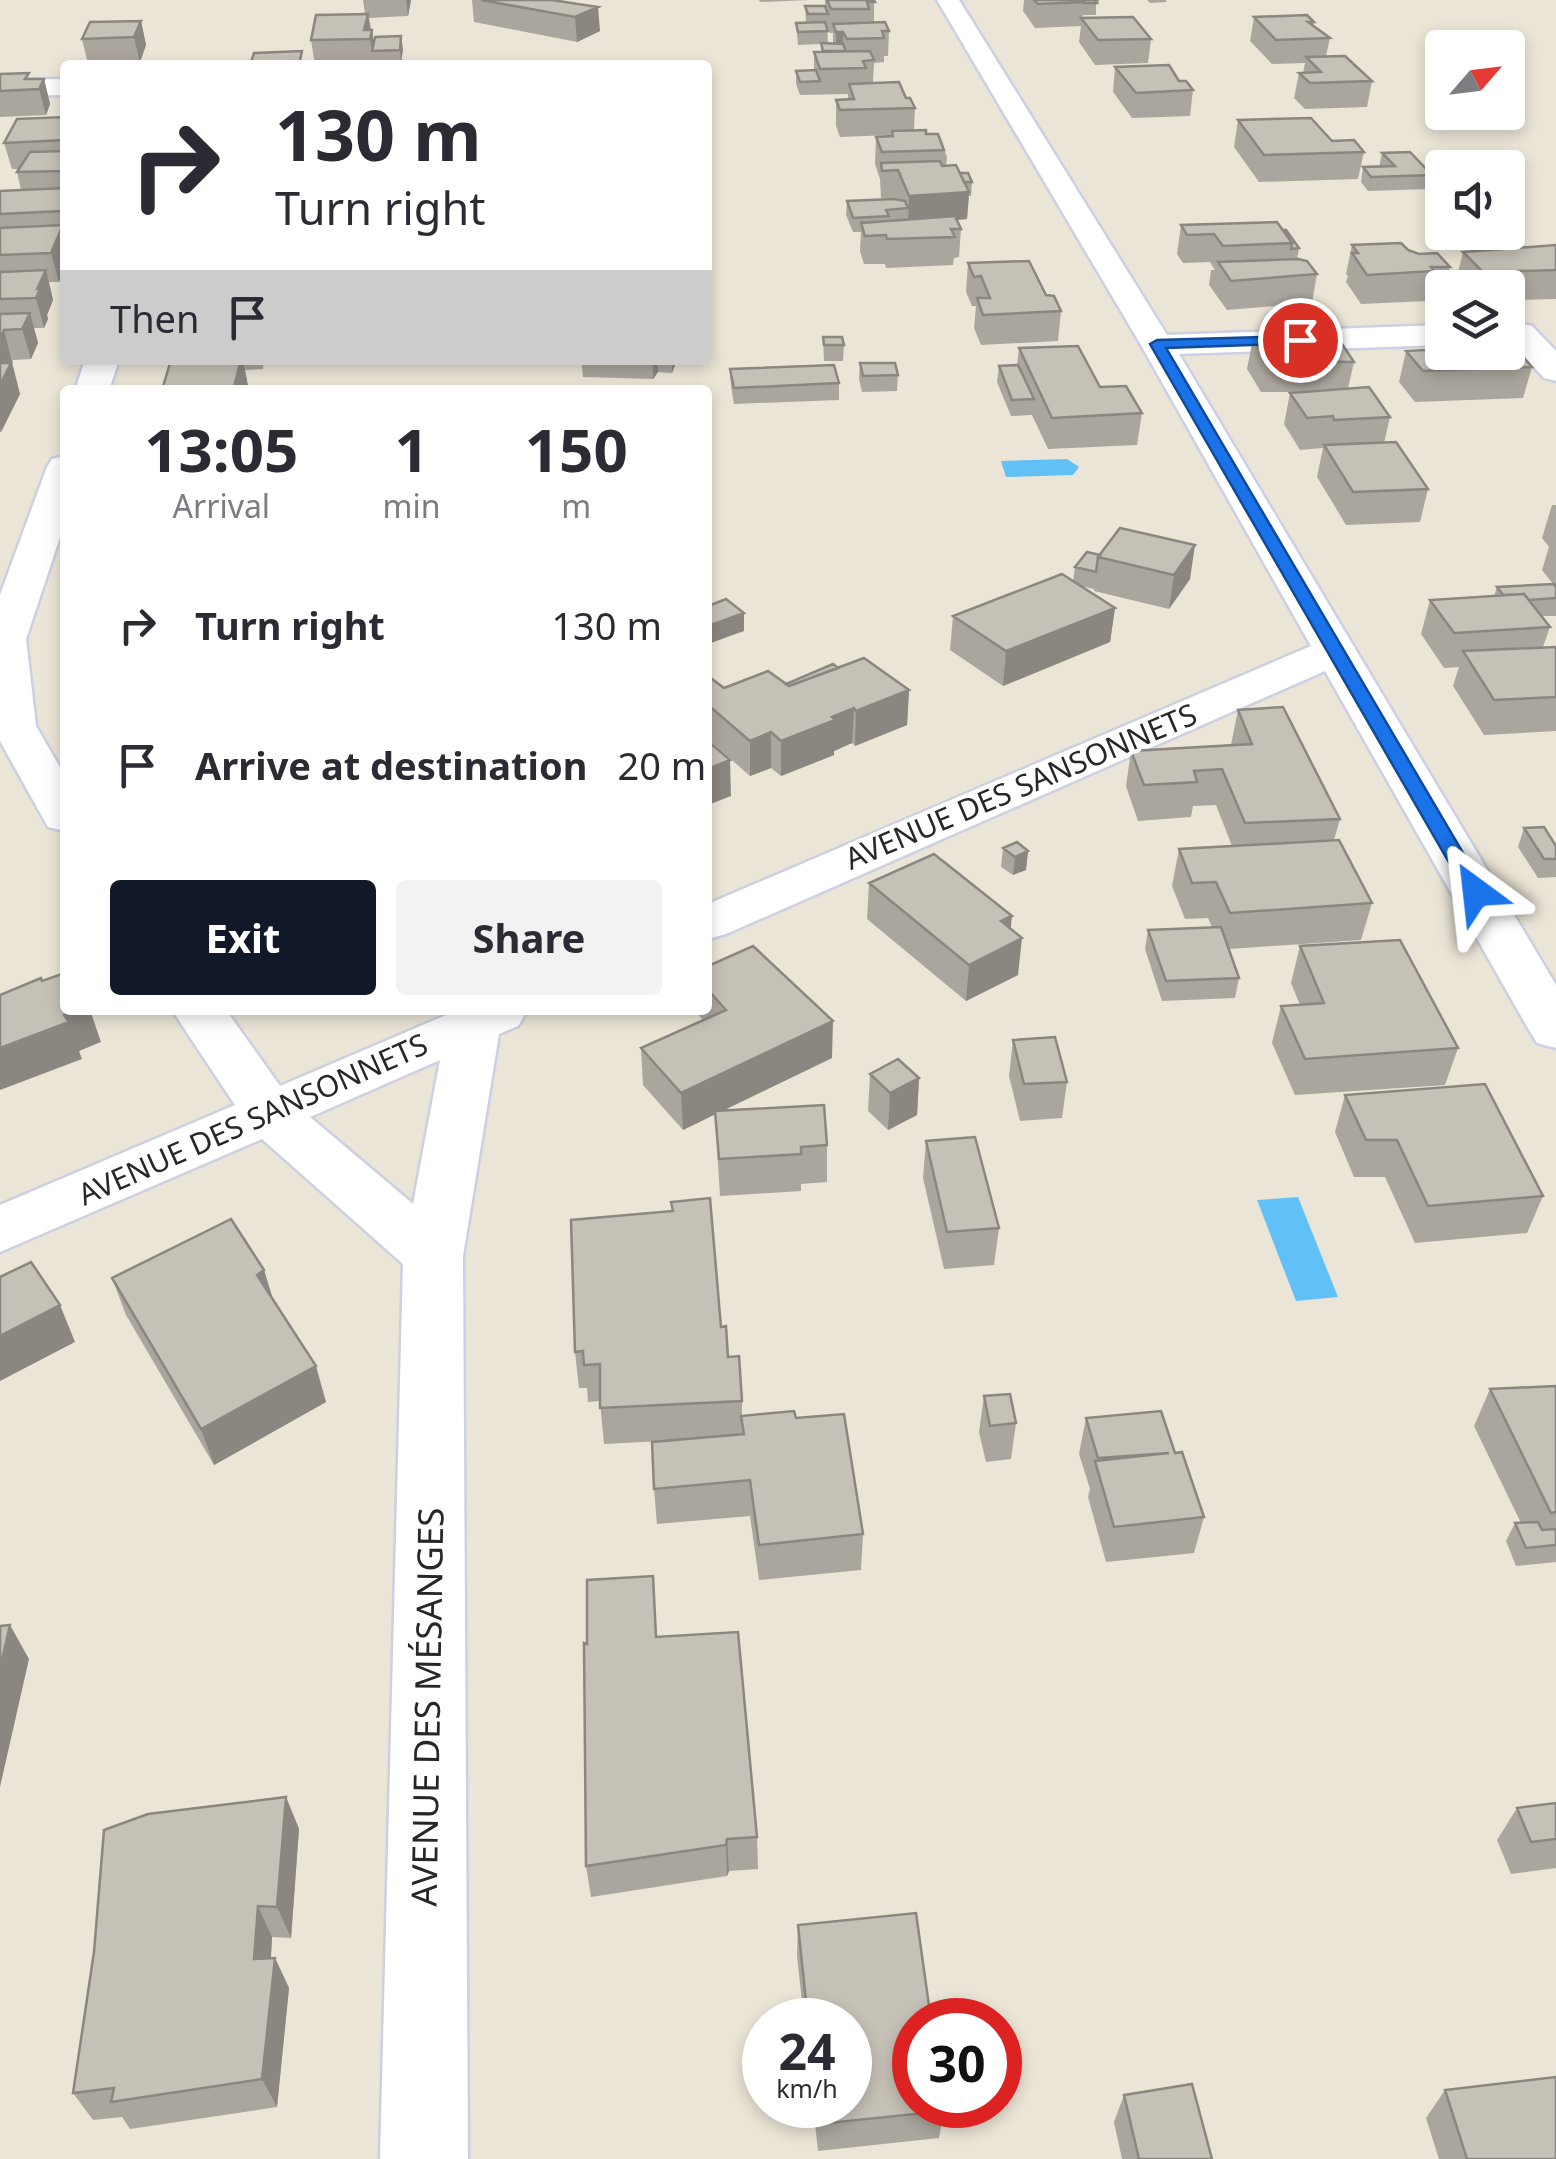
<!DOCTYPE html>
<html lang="en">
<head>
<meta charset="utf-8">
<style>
	:root { --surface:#fff; --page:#f2f2f3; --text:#2b2b33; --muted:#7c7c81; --accent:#111827 }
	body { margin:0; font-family:"Noto Sans",sans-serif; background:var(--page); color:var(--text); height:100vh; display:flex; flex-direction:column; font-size:38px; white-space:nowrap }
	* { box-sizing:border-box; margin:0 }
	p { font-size:32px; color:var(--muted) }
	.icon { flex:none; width:55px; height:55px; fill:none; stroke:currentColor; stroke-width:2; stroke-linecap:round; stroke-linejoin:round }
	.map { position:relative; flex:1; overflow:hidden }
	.drawer { position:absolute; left:60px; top:385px; width:652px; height:630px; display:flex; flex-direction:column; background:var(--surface); border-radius:10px; box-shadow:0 5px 15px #0003 }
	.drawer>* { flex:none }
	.banner { position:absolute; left:60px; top:60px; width:652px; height:305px; border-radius:10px; box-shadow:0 5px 15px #0003; background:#fff; color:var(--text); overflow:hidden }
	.needle { width:65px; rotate:62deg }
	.tools { position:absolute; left:1425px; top:30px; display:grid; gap:20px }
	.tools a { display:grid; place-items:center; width:100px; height:100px; border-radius:10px; background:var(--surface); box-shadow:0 5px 15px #0003; font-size:50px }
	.speed { position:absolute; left:742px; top:1998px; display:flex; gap:20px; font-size:50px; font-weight:700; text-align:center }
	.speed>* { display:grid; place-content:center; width:130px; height:130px; border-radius:50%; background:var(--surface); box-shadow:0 5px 15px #0003; line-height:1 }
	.speed small { font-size:25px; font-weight:400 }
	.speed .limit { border:15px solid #d22; background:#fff; color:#111 }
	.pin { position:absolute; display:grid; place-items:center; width:85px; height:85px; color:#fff; margin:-42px; border:5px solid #fff; border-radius:50%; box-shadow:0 2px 10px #0007 }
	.me { position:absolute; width:110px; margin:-55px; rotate:330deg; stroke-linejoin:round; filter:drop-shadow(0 0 8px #0008) }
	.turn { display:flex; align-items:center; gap:35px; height:210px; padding:0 50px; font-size:45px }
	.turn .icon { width:130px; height:130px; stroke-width:2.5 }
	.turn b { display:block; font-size:70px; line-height:85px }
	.then { display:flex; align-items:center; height:95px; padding:0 50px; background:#0003; gap:20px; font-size:38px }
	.eta { display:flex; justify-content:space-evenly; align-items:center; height:170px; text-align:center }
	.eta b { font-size:60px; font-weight:700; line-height:70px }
	.action { display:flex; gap:20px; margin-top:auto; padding:20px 50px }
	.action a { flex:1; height:115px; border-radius:10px; background:var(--accent); color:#fff; font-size:40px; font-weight:700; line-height:115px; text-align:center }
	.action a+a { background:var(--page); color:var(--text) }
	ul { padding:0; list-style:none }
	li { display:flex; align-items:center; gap:30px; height:140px; padding:0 50px }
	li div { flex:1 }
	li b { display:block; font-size:38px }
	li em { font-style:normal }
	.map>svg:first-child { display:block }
	.water { fill:#61c1f6 }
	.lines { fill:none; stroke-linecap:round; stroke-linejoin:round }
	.minor-casing { stroke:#cdcfe2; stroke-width:5 }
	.minor { fill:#fff; fill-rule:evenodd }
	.wall { fill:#aaa69d; fill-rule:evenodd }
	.shaded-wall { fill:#8b8780 }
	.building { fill:#c6c1b7; stroke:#8b8780; stroke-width:2.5 }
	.route { fill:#1a73e8; stroke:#114b97; stroke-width:2.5 }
	.labels { text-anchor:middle; stroke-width:8; stroke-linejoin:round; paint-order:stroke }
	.street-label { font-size:30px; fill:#272727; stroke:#fff }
	.near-street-label { font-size:35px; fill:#272727; stroke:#fff }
</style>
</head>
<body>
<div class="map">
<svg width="1556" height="2159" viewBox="0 0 1556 2159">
	<rect width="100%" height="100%" fill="#ebe5d7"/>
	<path class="water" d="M1067,459L1079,467L1073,475L1006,477L1001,461Z
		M1298,1197L1338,1297L1296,1301L1257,1200Z"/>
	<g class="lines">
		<g class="minor-casing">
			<path id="minor" d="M937,0H959L1167,335L1442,325V345L1179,354L1556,985V1048L1537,1043L1529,1030L1325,671L726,934L708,939V904L1311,646L1141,345Z
				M65,79V95L0,96V80Z
				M1520,323L1532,326L1556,351V381L1544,378L1508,339V326Z
				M85,360H119L109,390H75Z
				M65,456V522L26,639L36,726L65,776V831L48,827L0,741V595L47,467L52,459Z
				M172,1010H226L280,1086L458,1010L526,1013L518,1026L499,1034L463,1256L468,2159H380L403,1264L262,1139L0,1252V1205L235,1105ZM440,1060L413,1204L310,1117Z"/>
		</g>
		<use href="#minor" class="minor"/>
	</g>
	<path class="wall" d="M363,0H411L408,16L369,18L374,42L403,49L401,63L315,65L311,40L365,14Z
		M472,0H554L600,31L577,42L474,22Z
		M759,0H811L760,2Z
		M825,0H874V22L889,31L888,56H884V62L874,63L873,83L906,98L915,108L914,130L926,134H938L947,157L946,166L972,182L971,196H969L967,219L957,220L961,229L959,257L954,258L953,265L886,268L885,264H864L860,251L861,232H853L846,215L847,201L898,200L897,198H881L880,179L875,164L876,137L892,136V135L840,137L836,126V100H848V94L800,95L796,84V71L814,70V52H821V44L798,45L796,23L806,22L805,6H825ZM827,25L830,33H833V44H828Z
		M1024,0H1099V2H1096V15H1083L1082,18L1151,39L1148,63L1095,65L1079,42L1081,26L1035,28L1023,11Z
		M1147,0H1166V2L1150,3Z
		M1254,17L1314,22L1313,26L1330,38L1326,56L1372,81L1367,107L1305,109L1294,98L1299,73H1303L1305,63L1272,64L1250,41Z
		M141,21L146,45L140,62L88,64L82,39Z
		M1115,67L1179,81L1193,90L1190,116L1132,118L1113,92Z
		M0,74L31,79H44L50,104L46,115L0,117Z
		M1445,112H1469L1467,120H1450L1444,115Z
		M65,117V267L59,282H49L53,300L47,315L48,319L44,328H34L38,343L31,359L13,360L11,364L20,394L1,432H0V191L21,190L17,172L19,169H12L4,143Z
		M1238,120L1332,141L1364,152L1358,179L1259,182L1234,147Z
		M1382,153L1432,175L1429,189L1368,191L1361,182L1363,167H1379Z
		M1277,222L1299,248L1297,259L1317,274L1312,303L1227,310L1209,285L1211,270H1215L1210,262L1183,263L1177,254L1181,225Z
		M1352,245L1408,250L1450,267L1444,288H1442V296H1428L1427,301L1361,304L1346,282L1348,276L1346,274Z
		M1556,245V299L1508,300V288H1462L1456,281L1463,252Z
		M968,263L1046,295L1061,311L1058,341L981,345L974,328L976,306H972L966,292Z
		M823,337L844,345L843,361H824Z
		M1253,338L1324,344L1354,362L1348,388L1390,417L1384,443L1428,489L1420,522L1346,525L1317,477L1323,448L1300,450L1284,424L1290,393L1296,392H1261L1247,369Z
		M1441,339L1442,352L1532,367L1523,398L1415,402L1399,382L1406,351L1439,349Z
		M1019,348L1100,387L1142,413L1137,445L1048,449L1032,415L1011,416L997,382L999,366L1017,365Z
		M171,360H264L263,369L245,370L248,386L247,390H162Z
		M581,360H677L672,373L658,372L653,379L583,377Z
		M860,363L898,375L897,391L862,392L859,379Z
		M730,369L839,383V400L734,404L731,386Z
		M1552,505H1556V585H1555L1556,587V616H1542L1550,627L1543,647H1556V731L1484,735L1453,686L1459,667L1444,668L1421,634L1430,600L1494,596L1497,587L1553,584L1542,570L1549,547L1542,538Z
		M1087,552L1190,579L1169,609L1094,591V589L1080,586L1115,608L1110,642L1003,686L950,650L953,616L1073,582L1075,567Z
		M838,668L909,690L907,725L855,746L852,743L834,751V755L781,776L771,768L750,776L708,739V681L724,688L786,684Z
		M1238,710L1340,819L1334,840L1372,903L1361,940L1229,949L1239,978L1235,998L1162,1001L1145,949L1148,930L1212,927L1208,918L1185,919L1172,886L1179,849L1232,846L1216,805L1193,806L1191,817L1138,821L1126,786L1131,751L1231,745Z
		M1524,828L1556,846V877L1538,878L1518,847Z
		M1003,848L1028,851L1026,870L1013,875L1001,867Z
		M869,883L1011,929L1018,975L966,1001L867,919Z
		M1300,946L1458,1048L1445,1085L1295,1095L1272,1043L1281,1006L1300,1005L1291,983Z
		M708,966L832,1058L722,1111L827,1145V1182L801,1184V1191L720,1196L715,1114L683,1130L643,1085L641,1048L703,1020L694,1010H708Z
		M1013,1040L1067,1082L1062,1118L1020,1121L1009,1076Z
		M870,1074L919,1078L917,1115L888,1130L868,1111Z
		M1345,1095L1543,1196L1527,1233L1415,1243L1385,1177H1354L1335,1132Z
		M926,1141L999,1228L994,1265L944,1269L923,1178Z
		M671,1202L721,1327L728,1357L742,1401V1416L796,1418L863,1534L861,1570L759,1580L750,1516L657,1524L654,1489L663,1441L604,1444L600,1401L588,1402L587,1388H579L575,1352L672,1211Z
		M264,1270L273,1299L326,1402L214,1465L126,1315L112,1278Z
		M1556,1386V1562L1516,1566L1506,1541L1515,1523H1521L1474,1426L1490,1389Z
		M984,1396L1016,1423L1011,1459L986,1462L979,1432Z
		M1086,1418L1204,1517L1194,1553L1106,1562L1088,1497L1090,1489L1079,1454Z
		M653,1576L657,1637L757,1837L758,1869L729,1871L727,1876L591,1897L586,1866L587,1644Z
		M286,1797L299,1829L291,1938L272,1937L271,1958H275L289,1988L277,2107L130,2129L122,2117L93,2120L73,2093Z
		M1556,1803V1868L1511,1874L1497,1840L1517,1808Z
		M798,1925L944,2111L939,2138L818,2151L813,2105H850V2020H804L797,1956Z
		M1445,2090L1556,2159H1439L1426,2118Z
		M1124,2095L1212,2159H1122L1114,2122Z"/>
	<path class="shaded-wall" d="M406,0H411L408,16Z
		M598,7L600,31L577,42L575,17Z
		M368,14L371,36L372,30L375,51H372L370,39L364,30Z
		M141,21L146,45L140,62L134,37Z
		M836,32H843V51H836Z
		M401,36L403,49L401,63L400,50Z
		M44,79L50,104L46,115L39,89Z
		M969,192L967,219L908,224L909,196Z
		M63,225L65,232V267L59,282L51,253Z
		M46,270L53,300L47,315L48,319L44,328L36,298L37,289Z
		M30,313L38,343L31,359L22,329Z
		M4,330L20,394L1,432L0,427V339Z
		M241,360H243L248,386L247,390H233Z
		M655,360H658V372L653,379V363Z
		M672,360H677L672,373Z
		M1195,545L1190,579L1169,609L1174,575Z
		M1115,608L1110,642L1003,686L1006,651Z
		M744,613V631L708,644V626Z
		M909,690L907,725L855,746L856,711Z
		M854,708L852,743L834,751V755L781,776V741Z
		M771,732V768L750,776V741Z
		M730,760L731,796L708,805V769Z
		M1028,851L1026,870L1013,875L1015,857Z
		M1012,916L1009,945L1022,938L1018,975L966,1001L969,965L1001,921Z
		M77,1010H90L101,1042L79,1051L82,1059L0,1090V1048L64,1015Z
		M833,1021L832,1058L683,1130L681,1093Z
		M919,1078L917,1115L888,1130L890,1093Z
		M264,1270L275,1307L257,1275Z
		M60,1305L75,1342L0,1381V1336Z
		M316,1366L326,1402L214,1465L201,1429Z
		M10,1625L29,1659L0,1787V1669Z
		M286,1797L299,1829L291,1938L277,1907Z
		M727,1839L729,1871L727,1876L726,1845Z
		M258,1906L272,1937L269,1989L254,1959Z
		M275,1958L289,1988L277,2107L262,2079Z"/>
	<path class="building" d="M481,0H552L598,7L575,17Z
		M827,0H874L875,2H867L869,9H831Z
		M1034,0H1082L1084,2L1038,4Z
		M1082,0H1095L1097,3H1084Z
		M805,6H825L828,14H808Z
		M368,14L364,30H372L370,39L311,40L316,15Z
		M1307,15L1314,22H1308L1330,38L1276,40L1254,17Z
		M1133,17L1151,39L1098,40L1081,18Z
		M141,21L134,37L82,39L90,22Z
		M825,22L828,31L798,32L796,23Z
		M885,22L889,31H882L884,38L847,39L843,32H836L833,24Z
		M401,36L400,50L372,51L375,37Z
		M821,43L843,44L846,51H823Z
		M302,51L299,65H250L254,53Z
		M870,51L874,60L863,61L866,68L820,69L814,52Z
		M1345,56L1372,81L1310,83L1299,73L1321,72L1306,57Z
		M1169,65L1179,81H1186L1193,90L1136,93L1115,67Z
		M816,70L820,81L800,82L796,71Z
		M29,73L25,79H44L39,89L0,91V74Z
		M899,82L906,98H910L915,108L840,110L836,100L854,99L849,84Z
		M65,117V140L4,143L17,119Z
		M1311,118L1332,141L1354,140L1364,152L1264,155L1238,120Z
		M926,130V134H938L944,150L882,152L876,137L893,136L892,131Z
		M65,151V171L17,172L30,152Z
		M1410,152L1432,175L1371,177L1363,167L1395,166L1382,153Z
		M940,161L942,166L956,165L969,192L909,196L898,170L882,171L881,163Z
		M960,173H968L972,182H964Z
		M65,188V205L62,211L0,214V191Z
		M894,199L905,201L908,208L886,210L889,216L853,218L847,201Z
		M955,216L961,229H951L955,237L887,239L886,235L865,236L861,223Z
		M1277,222L1292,243L1223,246L1214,234L1187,235L1181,225Z
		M63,225L51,253L0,255V228Z
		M1283,230H1286L1299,248L1291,249L1292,243Z
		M1401,243L1408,250L1419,254L1437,253L1450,267H1431L1434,271L1367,275L1352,253H1358L1352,245Z
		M1556,245V270L1483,272L1463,252Z
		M1298,259L1307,261L1317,274L1231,281L1218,262Z
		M1029,261L1046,295L1054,296L1061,311L983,315L977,298H990L981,276L974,277L968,263Z
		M46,270L37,289H40L36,298L0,299V272Z
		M30,313L22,329L4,330L0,339V314Z
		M1317,335L1324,344H1342L1354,362L1266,361L1253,338Z
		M823,337H842L844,345H824Z
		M1508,340L1532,367L1423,371L1406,351L1442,349V352H1508Z
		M1078,346L1100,387L1126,386L1142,413L1052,418L1019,348Z
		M171,360H241L233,390H162Z
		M582,360H655L653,363Z
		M0,363H11L0,385Z
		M860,363H895L898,375L863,376Z
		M834,365L839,383L734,388L730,369Z
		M1018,365L1034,399L1012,400L999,366Z
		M1369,387L1390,417L1334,420L1333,416L1307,418L1290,393Z
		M1396,442L1428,489L1353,492L1324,445Z
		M1120,528L1195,545L1174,575L1098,557Z
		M1087,552L1100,555L1098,557L1096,572L1075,567Z
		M1062,574L1115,608L1006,651L953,616Z
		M1554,584L1556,587V598L1529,600L1524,594L1503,595L1497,587Z
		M1524,594L1550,627L1454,633L1430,600Z
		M726,599L744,613L708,626V606Z
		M1556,647V697L1494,700L1463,651Z
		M864,658L909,690L856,711L854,708L832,717L835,720L781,741L771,732L750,741L708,705V681L712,679L724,688L768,671L789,686Z
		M833,664L838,668L789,686L786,684Z
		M1283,707L1340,819L1245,823L1222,769L1194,771L1197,782L1144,785L1131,751L1252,744L1238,710Z
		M708,741L730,760L708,769Z
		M1544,827L1556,846V859H1544L1524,828Z
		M1339,840L1372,903L1230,913L1216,882L1192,883L1179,849Z
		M1017,842L1028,851L1015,857L1003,848Z
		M934,854L1012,916L1001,921L1022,938L969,965L869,883Z
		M1221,927L1239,978L1166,981L1148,930Z
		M1400,940L1458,1048L1305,1059L1281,1006L1324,1003L1300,946Z
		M753,946L833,1021L681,1093L641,1048L726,1010L708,990V966Z
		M65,973V1010H77L64,1015L69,1022L0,1048V995L41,978L42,981Z
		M1055,1037L1067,1082L1024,1084L1013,1040Z
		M898,1059L919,1078L890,1093L870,1074Z
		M1485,1084L1543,1196L1428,1206L1397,1140H1366L1345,1095Z
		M824,1105L827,1145L801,1147V1154L719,1159L715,1111Z
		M975,1137L999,1228L947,1232L926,1141Z
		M710,1198L721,1327L726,1326L728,1357L739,1356L742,1401L600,1408V1364L584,1365L583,1351L575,1352L571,1220L673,1211L671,1202Z
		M231,1219L264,1270L257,1275L316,1366L201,1429L112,1278Z
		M31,1262L60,1305L0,1336V1277Z
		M1556,1386V1512L1551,1513L1490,1389Z
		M1010,1394L1016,1423L990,1426L984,1396Z
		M794,1411L796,1418L844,1414L863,1534L759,1545L750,1480L654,1489L652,1442L744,1434L741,1416Z
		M1161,1411L1175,1453L1182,1452L1204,1517L1114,1527L1095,1461L1169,1453L1098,1458L1086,1418Z
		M1538,1522L1542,1530L1556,1529V1545L1526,1548L1515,1523Z
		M653,1576L656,1637L738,1632L757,1837L727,1839L726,1845L586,1866L584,1643L587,1644V1580Z
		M10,1625L0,1669V1626Z
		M286,1797L277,1907L258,1906L254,1959L275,1958L262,2079L111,2102L114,2088L73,2093L94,1952L104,1830L148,1814Z
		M1556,1803V1839L1531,1842L1517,1808Z
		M916,1913L931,2020H915V2105H943L944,2111L819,2124L817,2105H850V2020H808L798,1925Z
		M1556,2077V2159H1467L1445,2090Z
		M1192,2084L1212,2159H1139L1124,2095Z"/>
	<path class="route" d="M1300,336L1307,340L1305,343L1166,348L1486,892L1483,897L1476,899L1466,892L1150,344L1157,340Z"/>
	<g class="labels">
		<g class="street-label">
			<text transform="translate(1021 787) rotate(-23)" y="10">AVENUE DES SANSONNETS</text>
			<text transform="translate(253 1120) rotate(-24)" y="10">AVENUE DES SANSONNETS</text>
		</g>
		<g class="near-street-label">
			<text transform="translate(428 1707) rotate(-89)" y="12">AVENUE DES MÉSANGES</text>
		</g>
	</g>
</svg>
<div class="tools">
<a><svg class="needle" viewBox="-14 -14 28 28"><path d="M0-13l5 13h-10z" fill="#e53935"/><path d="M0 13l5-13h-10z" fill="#7c7c81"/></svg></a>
<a><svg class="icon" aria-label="sound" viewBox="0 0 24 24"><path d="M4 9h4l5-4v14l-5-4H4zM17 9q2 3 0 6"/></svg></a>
<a><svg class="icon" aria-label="layers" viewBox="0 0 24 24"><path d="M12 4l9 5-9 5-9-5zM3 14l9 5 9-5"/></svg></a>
</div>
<div class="speed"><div>24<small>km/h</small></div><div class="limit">30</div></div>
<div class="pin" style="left:1300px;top:340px;background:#d93025"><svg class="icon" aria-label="arrive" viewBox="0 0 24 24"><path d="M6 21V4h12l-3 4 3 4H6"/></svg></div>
<svg class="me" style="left:1476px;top:892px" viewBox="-20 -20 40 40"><path d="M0-17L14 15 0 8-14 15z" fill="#1a73e8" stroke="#fff" stroke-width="4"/></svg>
<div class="banner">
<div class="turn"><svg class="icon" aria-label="right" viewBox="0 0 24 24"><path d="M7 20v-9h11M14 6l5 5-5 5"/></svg><div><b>130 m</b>Turn right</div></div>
<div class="then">Then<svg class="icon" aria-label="arrive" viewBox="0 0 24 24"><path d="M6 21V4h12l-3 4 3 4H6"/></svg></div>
</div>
<section class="drawer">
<div class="eta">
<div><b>13:05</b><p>Arrival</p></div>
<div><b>1</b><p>min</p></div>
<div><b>150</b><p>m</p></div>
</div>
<ul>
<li><svg class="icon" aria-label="right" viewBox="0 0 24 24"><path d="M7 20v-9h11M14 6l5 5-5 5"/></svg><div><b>Turn right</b></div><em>130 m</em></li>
<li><svg class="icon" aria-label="arrive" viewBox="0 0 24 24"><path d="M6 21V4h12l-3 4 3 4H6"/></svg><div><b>Arrive at destination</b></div><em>20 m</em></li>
</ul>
<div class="action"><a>Exit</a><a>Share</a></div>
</section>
</div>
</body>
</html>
